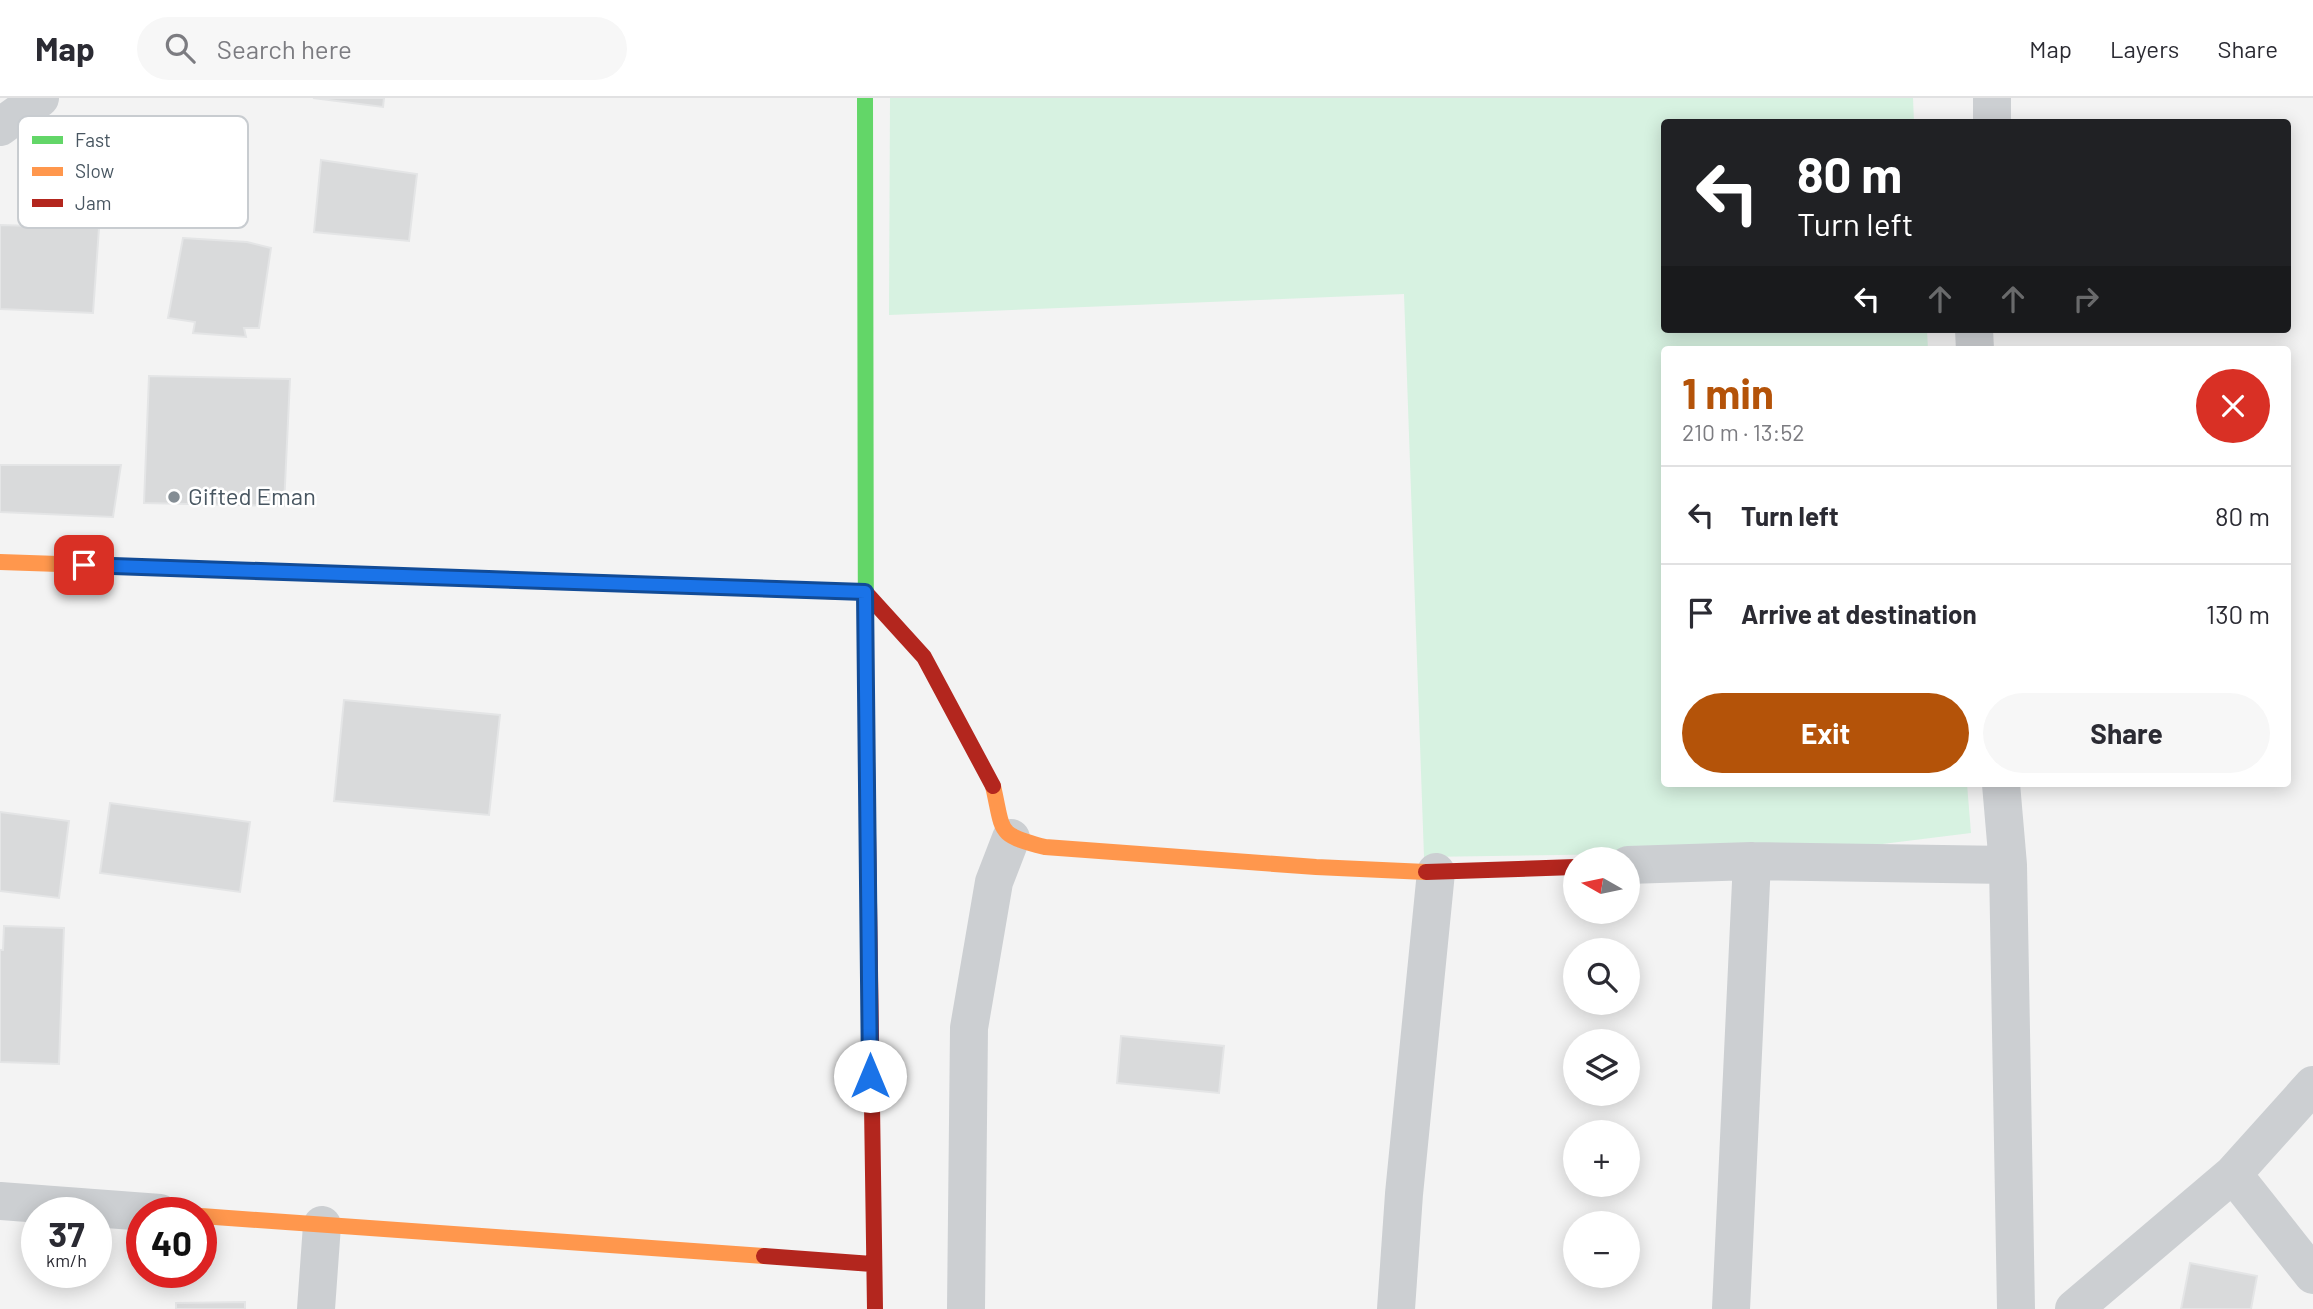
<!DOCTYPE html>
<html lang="en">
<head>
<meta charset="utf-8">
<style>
	:root { --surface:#fff; --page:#f7f7f7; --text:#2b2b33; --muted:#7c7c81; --line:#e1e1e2; --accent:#b45309 }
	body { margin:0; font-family:Barlow,sans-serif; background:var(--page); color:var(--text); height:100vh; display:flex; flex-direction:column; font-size:26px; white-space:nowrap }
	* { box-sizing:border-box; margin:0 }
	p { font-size:23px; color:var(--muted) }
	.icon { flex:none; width:38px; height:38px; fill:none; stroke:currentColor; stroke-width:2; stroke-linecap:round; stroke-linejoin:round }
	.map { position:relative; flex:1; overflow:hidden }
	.details { position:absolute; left:1661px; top:248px; width:630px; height:441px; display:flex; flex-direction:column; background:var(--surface); border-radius:7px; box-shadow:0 4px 18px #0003 }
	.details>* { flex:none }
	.guide { position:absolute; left:1661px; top:21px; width:630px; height:214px; border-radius:7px; box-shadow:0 4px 18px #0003; background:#202124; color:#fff; overflow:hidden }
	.needle { width:46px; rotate:279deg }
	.tools { position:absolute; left:1563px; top:749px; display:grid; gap:14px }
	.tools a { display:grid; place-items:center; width:77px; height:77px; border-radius:50%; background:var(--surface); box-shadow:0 4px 18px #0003; font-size:35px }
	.speed { position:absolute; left:21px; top:1099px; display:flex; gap:14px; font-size:35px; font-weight:700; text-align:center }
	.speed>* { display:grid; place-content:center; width:91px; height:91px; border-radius:50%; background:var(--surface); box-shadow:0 4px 18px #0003; line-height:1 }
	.speed small { font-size:18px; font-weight:400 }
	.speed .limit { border:10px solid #d22; background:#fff; color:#111 }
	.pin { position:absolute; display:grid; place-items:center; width:60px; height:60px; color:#fff; margin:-30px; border-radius:14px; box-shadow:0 4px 10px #0006 }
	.me { position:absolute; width:77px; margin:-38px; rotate:0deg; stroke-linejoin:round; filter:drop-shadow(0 0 5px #0008) }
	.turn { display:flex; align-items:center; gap:24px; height:147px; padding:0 21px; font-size:32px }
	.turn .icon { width:91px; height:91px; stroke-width:2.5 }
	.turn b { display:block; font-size:49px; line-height:60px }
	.lanes { display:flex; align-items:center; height:66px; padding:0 21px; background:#0003; justify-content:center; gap:35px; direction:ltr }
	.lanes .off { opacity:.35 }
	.round { display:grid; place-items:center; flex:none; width:74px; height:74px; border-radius:37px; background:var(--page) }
	.overview { display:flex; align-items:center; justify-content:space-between; height:119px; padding:0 21px }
	h1 { font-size:42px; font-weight:700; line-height:52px; color:var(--accent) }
	.primary-button { display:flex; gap:14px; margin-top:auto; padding:14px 21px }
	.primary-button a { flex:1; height:80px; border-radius:42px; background:var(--accent); color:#fff; font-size:28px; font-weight:700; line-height:80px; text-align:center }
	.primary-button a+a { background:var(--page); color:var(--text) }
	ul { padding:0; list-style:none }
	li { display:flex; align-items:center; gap:21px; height:98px; padding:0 21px; border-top:2px solid var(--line) }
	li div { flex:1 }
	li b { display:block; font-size:26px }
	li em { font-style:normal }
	header { display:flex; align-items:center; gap:42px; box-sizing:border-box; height:98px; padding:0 35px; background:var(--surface); border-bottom:2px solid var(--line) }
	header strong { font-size:33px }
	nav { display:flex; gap:38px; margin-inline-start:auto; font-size:24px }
	.search { width:490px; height:63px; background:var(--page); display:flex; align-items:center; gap:18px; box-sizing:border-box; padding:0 24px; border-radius:38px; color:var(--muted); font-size:26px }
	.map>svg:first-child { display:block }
	.green { fill:#d7f2e1 }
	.building { fill:#d9dadb; stroke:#e4e5e6; stroke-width:2 }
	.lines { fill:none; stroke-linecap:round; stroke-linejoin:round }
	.street { stroke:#cccfd2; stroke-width:38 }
	.fast { stroke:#63d668; stroke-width:16 }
	.slow { stroke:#ff974d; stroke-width:16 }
	.jam { stroke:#b3261e; stroke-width:16 }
	.route-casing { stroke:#114b97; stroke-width:18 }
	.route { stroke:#1a73e8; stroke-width:12 }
	.poi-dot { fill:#848d94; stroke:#fff; stroke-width:2.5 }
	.labels { text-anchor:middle; stroke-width:5; stroke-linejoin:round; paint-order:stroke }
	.poi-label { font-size:24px; fill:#485661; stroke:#fff; text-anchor:start }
	.key { fill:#fff; stroke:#c8ccd0; stroke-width:2 }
	.key-label { font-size:19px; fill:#485661 }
</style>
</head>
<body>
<header>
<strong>Map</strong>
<div class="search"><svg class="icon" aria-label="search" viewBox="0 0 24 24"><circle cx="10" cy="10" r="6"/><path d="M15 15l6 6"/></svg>Search here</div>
<nav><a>Map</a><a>Layers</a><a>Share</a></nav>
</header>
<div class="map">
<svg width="2313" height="1211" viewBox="0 0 2313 1211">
	<rect width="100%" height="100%" fill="#f3f3f3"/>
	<path class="green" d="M890,0H1913L1914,24H1664V231H1927L1928,252H1664V686H1967L1971,735L1826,753L1424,759L1404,196L889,217Z"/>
	<path class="building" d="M313,0H384L383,9Z
		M321,62L417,76L409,143L314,134Z
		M0,127L99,130L93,215L0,211Z
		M183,140L247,144L271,150L259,230H244L246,239L193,235L195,224L168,220Z
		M149,278L290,281L284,408L144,405Z
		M0,367H121L113,419L0,414Z
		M344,602L500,617L489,717L334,703Z
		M110,705L250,724L240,794L100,775Z
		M0,714L69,723L59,800L0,793Z
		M4,828L64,830L59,966L0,964V852H3Z
		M1121,938L1224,948L1219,995L1117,985Z
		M2190,1165L2257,1178L2251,1211H2181Z
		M245,1204V1211H176V1205Z"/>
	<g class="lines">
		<path class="street" d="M1992,0V24
			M0,29L40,0
			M1974,231L1975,252
			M2001,686L2008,767L2016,1211
			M1628,767L1752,763L2008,767
			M2233,1076L2313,1177
			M0,1103L160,1115
			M316,1211L322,1127
			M966,1211L969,930L994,784L1011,740
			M1396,1211L1404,1096L1436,774
			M1731,1211L1752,763
			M2074,1211L2233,1076L2313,987"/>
		<path class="fast" d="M865,0L866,600
			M557,483L825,493"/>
		<path class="slow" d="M0,464L557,483
			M993,688C1004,736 996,736 1045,749L1316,769L1426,774
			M201,1118L764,1158"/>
		<path class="jam" d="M825,493L865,494L924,559L993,688
			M866,600L875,1211
			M1426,774L1575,769
			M764,1158L872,1166"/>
	</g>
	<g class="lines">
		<g class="route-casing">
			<path id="route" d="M84,467L865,494L870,978"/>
		</g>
		<use href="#route" class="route"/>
	</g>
	<circle class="poi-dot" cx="174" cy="399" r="7"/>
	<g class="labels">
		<g class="poi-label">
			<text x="188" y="407">Gifted Eman</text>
		</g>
	</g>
	<rect x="18" y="18" width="230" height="112" rx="10" class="key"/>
	<rect x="32" y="38" width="31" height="8" fill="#63d668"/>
	<rect x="32" y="69" width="31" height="9" fill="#ff974d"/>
	<rect x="32" y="101" width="31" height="8" fill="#b3261e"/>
	<g class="key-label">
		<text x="75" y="49">Fast</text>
		<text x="75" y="80">Slow</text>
		<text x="75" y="112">Jam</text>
	</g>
</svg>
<div class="tools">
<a><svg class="needle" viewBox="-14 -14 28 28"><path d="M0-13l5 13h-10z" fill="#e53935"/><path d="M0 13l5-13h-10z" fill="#7c7c81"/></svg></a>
<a><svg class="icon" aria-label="search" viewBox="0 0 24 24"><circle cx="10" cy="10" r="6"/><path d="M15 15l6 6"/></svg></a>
<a><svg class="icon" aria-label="layers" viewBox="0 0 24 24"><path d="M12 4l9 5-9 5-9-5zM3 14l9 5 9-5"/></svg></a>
<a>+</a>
<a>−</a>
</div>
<div class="speed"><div>37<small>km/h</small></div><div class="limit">40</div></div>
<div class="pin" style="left:84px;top:467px;background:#d93025"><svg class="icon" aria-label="arrive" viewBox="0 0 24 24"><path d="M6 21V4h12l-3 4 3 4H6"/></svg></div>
<svg class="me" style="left:870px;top:978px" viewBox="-20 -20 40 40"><circle r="19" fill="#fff"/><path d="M0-13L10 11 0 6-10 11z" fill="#1a73e8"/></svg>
<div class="guide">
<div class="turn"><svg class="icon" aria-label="left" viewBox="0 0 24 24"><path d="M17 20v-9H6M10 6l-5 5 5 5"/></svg><div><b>80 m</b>Turn left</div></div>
<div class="lanes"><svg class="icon" aria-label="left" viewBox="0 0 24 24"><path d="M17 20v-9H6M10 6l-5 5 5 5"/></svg><svg class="icon off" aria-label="ahead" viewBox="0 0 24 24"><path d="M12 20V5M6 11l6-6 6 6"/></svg><svg class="icon off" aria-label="ahead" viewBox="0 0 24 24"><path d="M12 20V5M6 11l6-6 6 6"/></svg><svg class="icon off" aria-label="right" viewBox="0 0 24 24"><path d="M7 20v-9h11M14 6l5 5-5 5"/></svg></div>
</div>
<section class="details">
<div class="overview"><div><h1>1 min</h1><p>210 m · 13:52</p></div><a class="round" style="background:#d93025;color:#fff"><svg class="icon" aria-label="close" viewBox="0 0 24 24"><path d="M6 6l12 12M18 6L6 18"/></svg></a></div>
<ul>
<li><svg class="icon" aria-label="left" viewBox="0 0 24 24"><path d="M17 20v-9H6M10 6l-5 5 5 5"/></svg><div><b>Turn left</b></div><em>80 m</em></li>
<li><svg class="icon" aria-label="arrive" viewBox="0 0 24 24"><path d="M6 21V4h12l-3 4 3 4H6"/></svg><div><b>Arrive at destination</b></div><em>130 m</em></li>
</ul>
<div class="primary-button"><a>Exit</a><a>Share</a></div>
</section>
</div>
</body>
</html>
